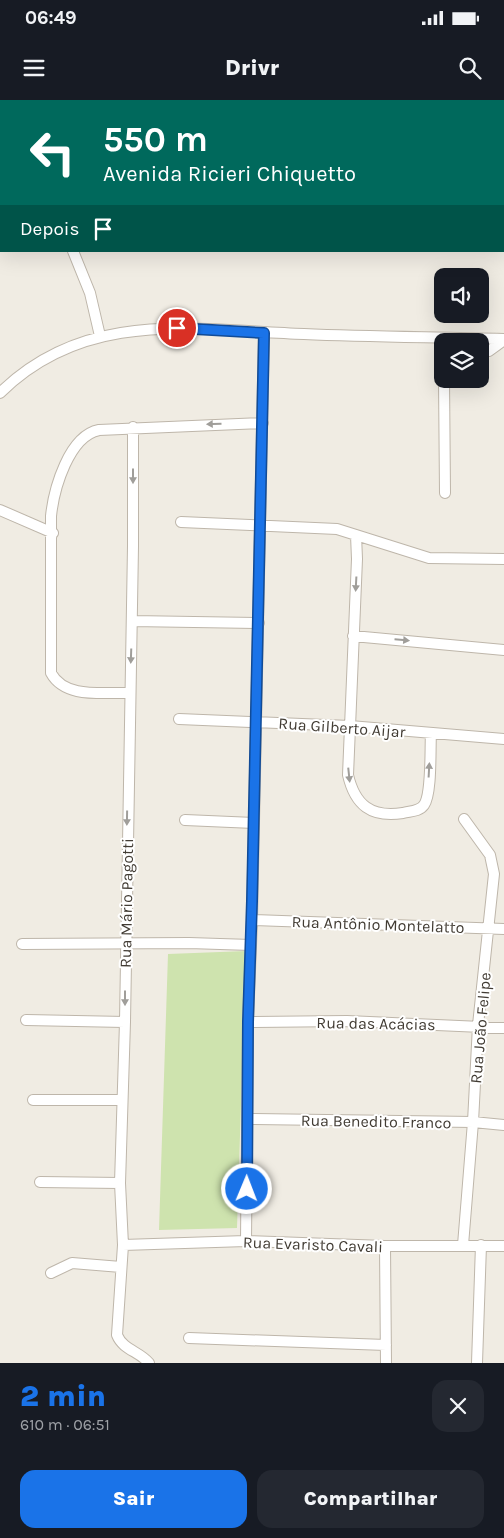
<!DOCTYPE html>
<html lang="pt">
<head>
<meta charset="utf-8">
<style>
	:root { --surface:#171b24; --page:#242831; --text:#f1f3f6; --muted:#9ea1a6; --accent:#1a73e8 }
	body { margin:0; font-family:Karla,sans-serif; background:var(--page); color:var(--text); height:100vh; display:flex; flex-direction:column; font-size:19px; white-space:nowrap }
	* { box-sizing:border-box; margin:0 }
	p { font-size:16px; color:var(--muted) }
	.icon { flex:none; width:28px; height:28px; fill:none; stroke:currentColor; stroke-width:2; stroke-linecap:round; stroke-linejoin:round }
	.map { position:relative; height:1263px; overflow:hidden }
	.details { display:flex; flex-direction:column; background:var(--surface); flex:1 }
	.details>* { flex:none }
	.hud { position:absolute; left:0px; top:0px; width:505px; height:152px; box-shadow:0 5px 20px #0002; background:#00695c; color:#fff; overflow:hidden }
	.buttons { position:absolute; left:434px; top:168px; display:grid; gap:10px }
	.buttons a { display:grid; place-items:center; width:55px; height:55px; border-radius:10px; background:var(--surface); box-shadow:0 5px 20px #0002; font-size:25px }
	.pin { position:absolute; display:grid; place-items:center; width:42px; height:42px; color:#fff; margin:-21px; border:2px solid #fff; border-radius:50%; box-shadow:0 1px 5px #0007 }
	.me { position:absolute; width:55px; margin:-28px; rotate:1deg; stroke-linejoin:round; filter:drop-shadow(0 0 4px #0008) }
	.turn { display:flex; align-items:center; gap:18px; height:105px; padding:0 20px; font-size:22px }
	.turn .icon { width:65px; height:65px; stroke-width:2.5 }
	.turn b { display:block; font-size:35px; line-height:42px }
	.then { display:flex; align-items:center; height:48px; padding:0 20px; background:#0003; gap:10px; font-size:19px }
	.round { display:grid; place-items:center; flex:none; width:52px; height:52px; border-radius:15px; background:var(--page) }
	.headline { display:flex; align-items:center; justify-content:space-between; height:85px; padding:0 20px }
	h1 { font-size:30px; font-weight:800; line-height:38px; color:var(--accent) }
	.button { display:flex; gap:10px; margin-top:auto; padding:10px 20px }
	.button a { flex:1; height:58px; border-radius:15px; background:var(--accent); color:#fff; font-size:20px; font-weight:800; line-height:58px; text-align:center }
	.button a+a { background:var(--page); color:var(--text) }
	.status { display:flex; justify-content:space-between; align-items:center; height:35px; padding:0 25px; background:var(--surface); direction:ltr }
	.status svg { height:14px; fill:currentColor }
	header { display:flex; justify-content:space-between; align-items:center; height:65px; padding:0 20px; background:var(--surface); font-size:22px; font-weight:800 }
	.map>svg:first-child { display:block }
	.green { fill:#cee3ae }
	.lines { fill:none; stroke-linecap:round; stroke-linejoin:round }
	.minor-casing { stroke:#beb6aa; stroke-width:12 }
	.minor { stroke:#fff; stroke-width:10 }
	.oneway { fill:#a09e9a }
	.route-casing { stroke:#114b97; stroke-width:12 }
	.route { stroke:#1a73e8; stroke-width:9 }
	.labels { text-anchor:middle; stroke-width:4; stroke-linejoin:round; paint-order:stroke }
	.street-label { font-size:16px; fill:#423c34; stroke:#fff }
</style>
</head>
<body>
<div class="status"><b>06:49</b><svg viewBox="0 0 49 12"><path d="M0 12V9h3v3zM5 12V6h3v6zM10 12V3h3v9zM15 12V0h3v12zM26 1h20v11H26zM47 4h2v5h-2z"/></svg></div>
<header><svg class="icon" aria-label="menu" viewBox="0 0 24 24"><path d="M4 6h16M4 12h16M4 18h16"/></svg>Drivr<svg class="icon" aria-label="search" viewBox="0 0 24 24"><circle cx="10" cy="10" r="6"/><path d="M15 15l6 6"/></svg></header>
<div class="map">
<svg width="504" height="1263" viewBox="0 0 504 1263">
	<rect width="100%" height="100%" fill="#f0ece3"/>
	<path class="green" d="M5,0H168L4,1Z
		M246,851L237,1128L159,1130L168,854Z"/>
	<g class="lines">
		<g class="minor-casing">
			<path id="minor" d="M251,0L253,1
				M416,0L417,1
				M0,121H1
				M73,151L90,193L100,236
				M480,252L489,251L504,240
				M444,279L445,393
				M0,293C86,208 195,230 304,234C371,237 437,237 504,239
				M133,327V446L125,922L120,1083L123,1145L117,1235C123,1250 139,1251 149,1263
				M0,410L53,433
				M181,422L337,429L429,458L504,459
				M356,435L357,459L348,675C355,705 371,718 403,713C410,711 419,712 424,705C432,694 430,649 431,633
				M132,521L259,523
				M353,536L504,550
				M129,593C103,592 65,599 51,573V416C54,388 69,336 99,330L263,323
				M179,619L350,626L504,639
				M185,720L254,723
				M252,820L504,829
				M22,844L189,843L251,845
				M26,920L125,922
				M248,922L347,921L504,928
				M33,1000H121
				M248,1019L473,1022L504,1025
				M40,1082L120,1083
				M246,1141L248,922L252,820L264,233
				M123,1145L246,1141L385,1146H504
				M463,1145L473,1022L478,925L494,774L490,755L464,719
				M385,1146L386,1263
				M51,1173L72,1163L121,1167
				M189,1238L386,1245
				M477,1263L481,1145"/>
		</g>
		<use href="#minor" class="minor"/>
	</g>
	<defs><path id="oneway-solid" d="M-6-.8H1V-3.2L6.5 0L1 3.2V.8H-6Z" transform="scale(1.25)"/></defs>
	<g class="oneway">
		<use href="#oneway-solid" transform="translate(214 324) rotate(178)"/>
		<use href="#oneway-solid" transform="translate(133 376) rotate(90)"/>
		<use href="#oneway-solid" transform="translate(356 484) rotate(93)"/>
		<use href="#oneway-solid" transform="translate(402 540) rotate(5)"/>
		<use href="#oneway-solid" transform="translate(131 556) rotate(92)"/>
		<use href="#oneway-solid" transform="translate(429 670) rotate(-87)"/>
		<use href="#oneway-solid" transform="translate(349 675) rotate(84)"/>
		<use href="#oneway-solid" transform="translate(127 718) rotate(91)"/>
		<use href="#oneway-solid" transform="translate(125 898) rotate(90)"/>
	</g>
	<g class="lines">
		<g class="route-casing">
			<path id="route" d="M177,228L264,233L252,801L248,922L247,1089"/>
		</g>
		<use href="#route" class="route"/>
	</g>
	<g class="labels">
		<g class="street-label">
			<text transform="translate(342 627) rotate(4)" y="6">Rua Gilberto Aijar</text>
			<text transform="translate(126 803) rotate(-89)" y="6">Rua Mário Pagotti</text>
			<text transform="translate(378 824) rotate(2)" y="6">Rua Antônio Montelatto</text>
			<text transform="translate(376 923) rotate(1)" y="6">Rua das Acácias</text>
			<text transform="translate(480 928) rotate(-85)" y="6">Rua João Felipe</text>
			<text transform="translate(376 1021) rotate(1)" y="6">Rua Benedito Franco</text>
			<text transform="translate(313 1144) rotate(2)" y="6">Rua Evaristo Cavali</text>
		</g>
	</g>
</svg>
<div class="buttons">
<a><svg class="icon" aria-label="sound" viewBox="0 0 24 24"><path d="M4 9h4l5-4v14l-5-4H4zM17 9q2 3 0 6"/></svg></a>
<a><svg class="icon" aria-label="layers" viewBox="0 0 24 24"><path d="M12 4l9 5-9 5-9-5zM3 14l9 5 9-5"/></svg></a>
</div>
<div class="pin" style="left:177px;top:228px;background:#d93025"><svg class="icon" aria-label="arrive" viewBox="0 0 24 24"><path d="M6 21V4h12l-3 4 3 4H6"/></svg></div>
<svg class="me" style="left:247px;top:1089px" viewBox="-20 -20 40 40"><circle r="17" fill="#1a73e8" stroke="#fff" stroke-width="3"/><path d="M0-11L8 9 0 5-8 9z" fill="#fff"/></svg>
<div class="hud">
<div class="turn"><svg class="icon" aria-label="left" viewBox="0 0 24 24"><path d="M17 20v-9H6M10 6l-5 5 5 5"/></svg><div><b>550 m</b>Avenida Ricieri Chiquetto</div></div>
<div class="then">Depois<svg class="icon" aria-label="arrive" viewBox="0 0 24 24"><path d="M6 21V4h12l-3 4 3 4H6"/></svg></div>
</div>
</div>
<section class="details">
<div class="headline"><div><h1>2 min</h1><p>610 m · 06:51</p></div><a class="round"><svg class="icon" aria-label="close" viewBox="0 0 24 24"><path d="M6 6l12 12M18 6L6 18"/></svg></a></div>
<div class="button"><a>Sair</a><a>Compartilhar</a></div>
</section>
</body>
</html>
